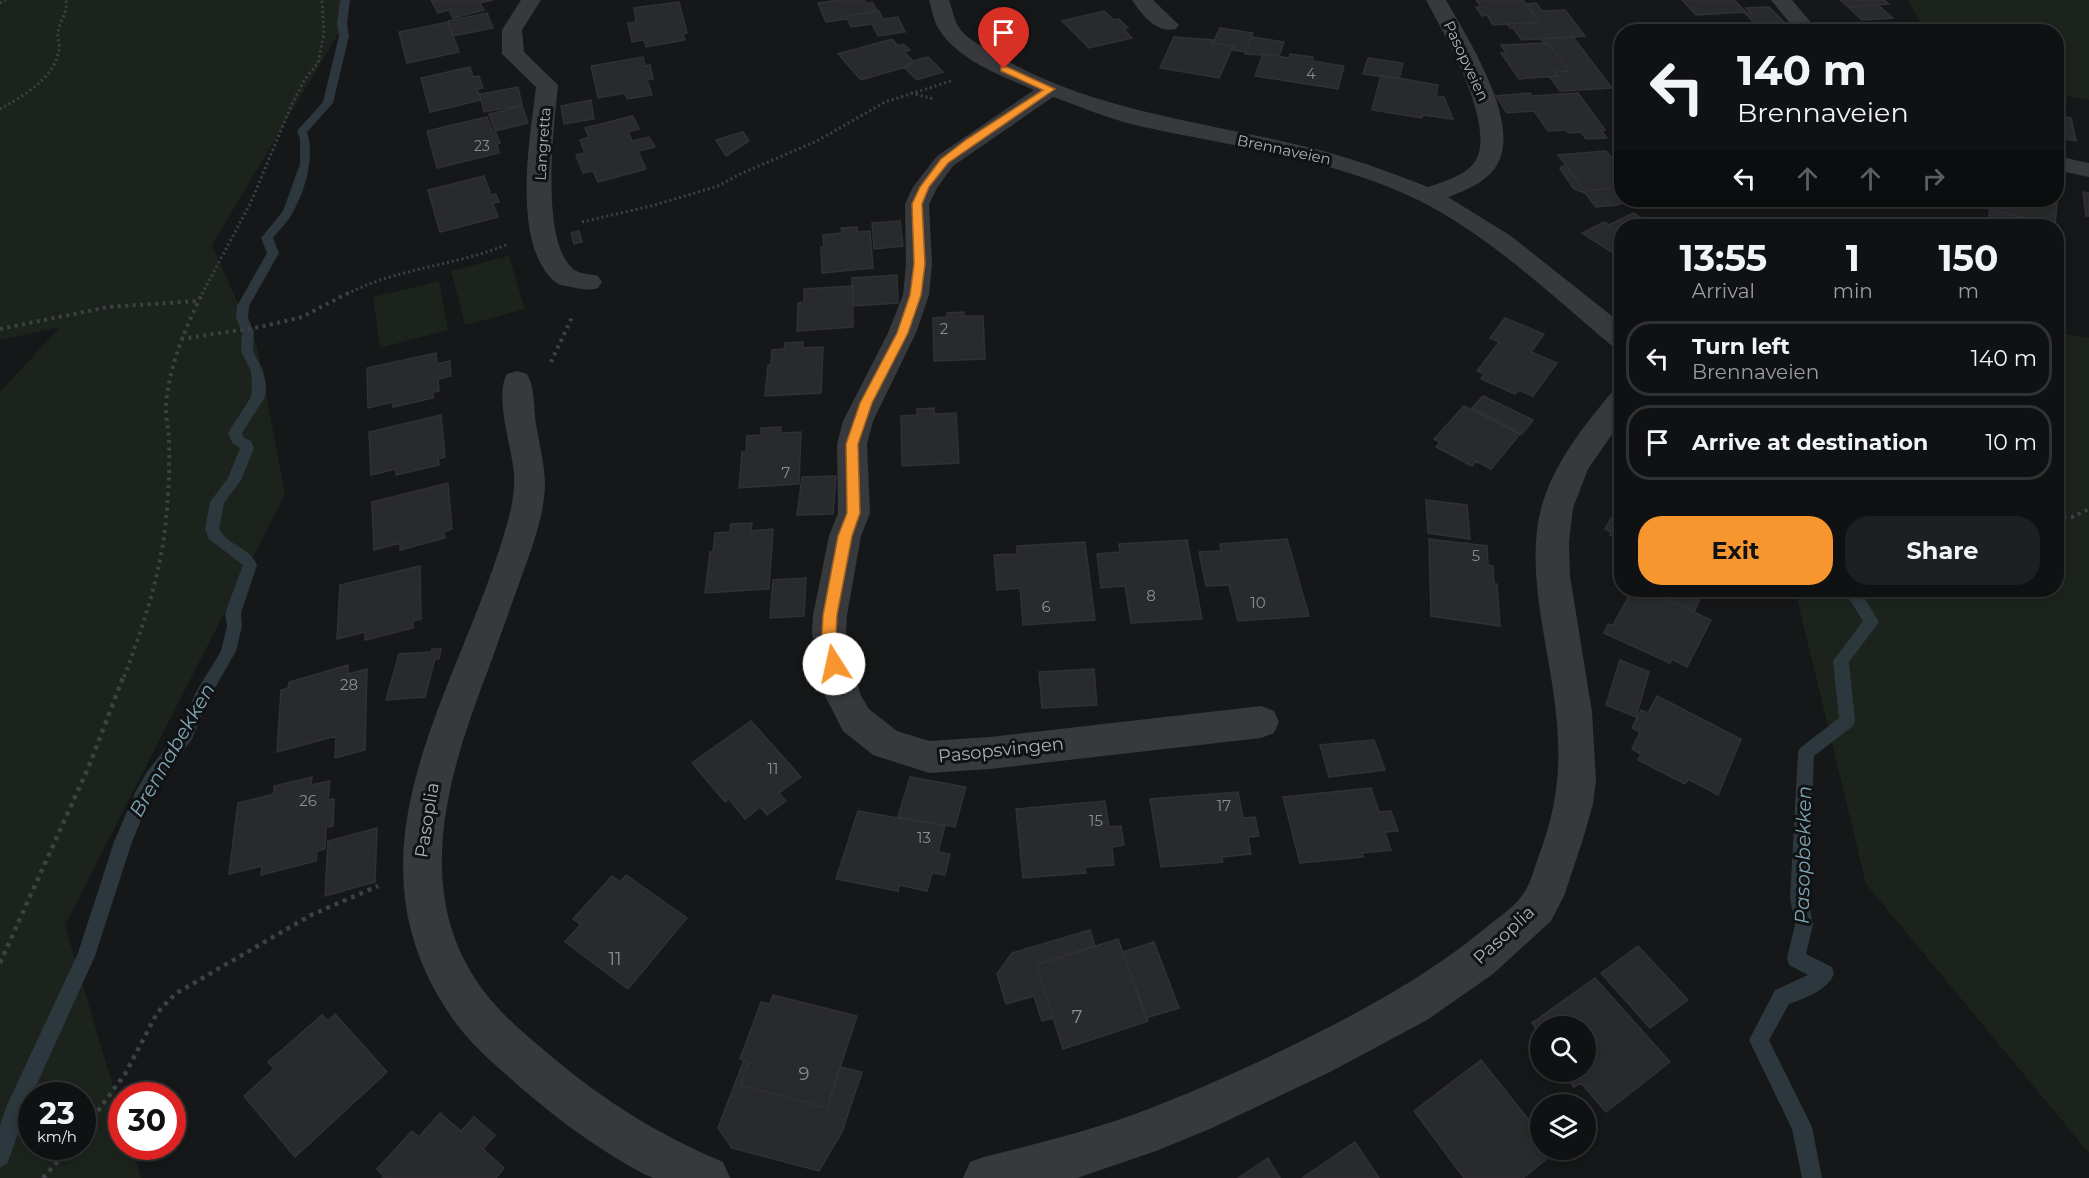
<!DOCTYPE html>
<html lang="en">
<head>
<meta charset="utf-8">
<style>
	:root { --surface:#101112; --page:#1e1f20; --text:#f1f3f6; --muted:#9c9d9f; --line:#303132; --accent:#f7952f }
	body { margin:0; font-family:Montserrat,sans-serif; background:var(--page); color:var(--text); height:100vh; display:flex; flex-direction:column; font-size:22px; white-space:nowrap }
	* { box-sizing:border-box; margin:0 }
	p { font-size:20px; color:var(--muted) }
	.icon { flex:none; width:33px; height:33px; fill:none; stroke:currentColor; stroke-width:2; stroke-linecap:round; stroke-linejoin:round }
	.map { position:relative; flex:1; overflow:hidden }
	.panel { position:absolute; left:1614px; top:219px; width:450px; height:378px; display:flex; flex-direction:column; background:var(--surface); border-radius:24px; box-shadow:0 3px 9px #0003,0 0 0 2px var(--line) }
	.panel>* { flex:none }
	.hud { position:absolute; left:1614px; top:24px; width:450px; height:183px; border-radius:24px; box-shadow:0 3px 9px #0003,0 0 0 2px var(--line); background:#101112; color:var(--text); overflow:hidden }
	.tools { position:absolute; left:1530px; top:1016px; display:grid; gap:12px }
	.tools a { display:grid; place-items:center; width:66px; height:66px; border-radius:50%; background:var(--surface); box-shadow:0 3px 9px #0003,0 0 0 2px var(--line); font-size:30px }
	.speed { position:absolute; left:18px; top:1082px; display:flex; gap:12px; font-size:30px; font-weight:700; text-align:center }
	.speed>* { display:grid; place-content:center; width:78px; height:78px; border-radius:50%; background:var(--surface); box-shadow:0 3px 9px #0003,0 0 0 2px var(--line); line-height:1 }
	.speed small { font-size:15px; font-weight:400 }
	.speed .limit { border:9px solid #d22; background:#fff; color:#111 }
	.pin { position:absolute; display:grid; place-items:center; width:51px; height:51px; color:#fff; margin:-62px -26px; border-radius:50% 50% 50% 0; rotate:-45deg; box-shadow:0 0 6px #0007 }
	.pin .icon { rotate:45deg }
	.me { position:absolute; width:66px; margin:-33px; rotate:350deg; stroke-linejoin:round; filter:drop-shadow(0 0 4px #0008) }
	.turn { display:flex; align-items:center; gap:21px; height:126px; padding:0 24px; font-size:27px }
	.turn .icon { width:78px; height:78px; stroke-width:2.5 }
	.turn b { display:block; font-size:42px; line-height:51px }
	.lanes { display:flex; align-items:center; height:57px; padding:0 24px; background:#0003; justify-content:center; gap:30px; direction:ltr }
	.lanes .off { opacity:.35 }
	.eta { display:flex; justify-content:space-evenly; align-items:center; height:102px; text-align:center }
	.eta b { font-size:36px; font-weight:700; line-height:42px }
	.primary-button { display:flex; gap:12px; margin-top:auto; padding:12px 24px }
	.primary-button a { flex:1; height:69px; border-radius:24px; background:var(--accent); color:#111; font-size:24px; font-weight:700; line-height:69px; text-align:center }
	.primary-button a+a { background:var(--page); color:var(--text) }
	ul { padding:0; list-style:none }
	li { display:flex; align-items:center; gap:18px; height:75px; margin:0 12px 9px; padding:0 12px; border:3px solid var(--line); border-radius:24px }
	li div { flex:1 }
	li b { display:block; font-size:22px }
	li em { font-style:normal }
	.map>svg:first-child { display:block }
	.green { fill:#1c231c; fill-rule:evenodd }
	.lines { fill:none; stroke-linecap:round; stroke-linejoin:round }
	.stream { fill:#2c383d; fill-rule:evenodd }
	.building { fill:#292a2c; stroke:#303134; stroke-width:1.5 }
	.path-far2 { stroke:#3d4044; stroke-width:3; stroke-dasharray:2 3; stroke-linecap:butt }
	.path-far1 { stroke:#3d4044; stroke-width:4; stroke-dasharray:3 4.5; stroke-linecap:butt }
	.path { stroke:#3d4044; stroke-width:4.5; stroke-dasharray:4 5; stroke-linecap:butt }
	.minor { fill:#37393d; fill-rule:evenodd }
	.route { fill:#f7952f; stroke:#a1611f; stroke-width:1.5 }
	.labels { text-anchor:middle; stroke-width:6; stroke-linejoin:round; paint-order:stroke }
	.far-number-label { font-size:14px; fill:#888e95 }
	.far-street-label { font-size:15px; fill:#a8b0b9; stroke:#111213 }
	.number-label { font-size:15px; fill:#888e95 }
	.street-label { font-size:18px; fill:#a8b0b9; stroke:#111213 }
	.near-number-label { font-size:18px; fill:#888e95 }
	.water-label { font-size:20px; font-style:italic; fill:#7ea4b5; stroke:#111213 }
</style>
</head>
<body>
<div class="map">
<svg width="2089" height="1178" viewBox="0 0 2089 1178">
	<rect width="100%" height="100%" fill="#161718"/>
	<path class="green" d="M0,0H343L338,34L212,245L257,346L285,494L65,925L121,1113L122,1146H132L141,1178H0V392L60,327L0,340ZM32,1095H82V1146H32Z
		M1907,0H2089V100L2057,94L2056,32L1927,31Z
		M509,256L525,309L465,325L451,271Z
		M439,281L448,330L380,348L373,297Z
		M2057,332L2089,338V1153L1866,884L1795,590H2056Z"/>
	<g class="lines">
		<path class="stream" d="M340,0H350L347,24L349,36L333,103L307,132C315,156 306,189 293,212C288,222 279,230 273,238L279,253L249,306L248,318L254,332L253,351L263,371L266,385L265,397L242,433L244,438L251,441L254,448L241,480L224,503L219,529C228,546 250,547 257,565L241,613L242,626L236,651L207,702L192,739L159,782L148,803L132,842L95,956L32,1095L7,1164L0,1167V1125L7,1105L78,953L114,842L135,793L147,772L180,729L196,692L221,651L227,626L225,613L243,565L209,539L205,529L210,502L228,478L240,448L233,444L228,433L251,397L252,385L251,371L241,351L242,332L236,318L237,306L267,253L261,238L283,211L300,164V139L297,131L323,102L339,36L337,24Z
			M1849,590H1875L1873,594L1864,597L1879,622L1849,662L1855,721L1853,726L1814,756L1808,898L1813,925L1806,954L1832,967L1834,974C1827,991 1805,998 1789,1004L1769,1040L1812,1127L1822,1178H1802L1792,1129L1749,1040L1775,990L1808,975L1789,965L1787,958L1795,925L1790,898L1798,753L1800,748L1839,718L1833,661L1863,621L1846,594Z"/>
	</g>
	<path class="building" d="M431,0H493L480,3L484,10L453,18L449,10L438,13Z
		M839,0H863L867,3H873L877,11L846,16L847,19L826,22L818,3Z
		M1476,0H1523L1539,22L1493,25L1487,15L1482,16L1476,7H1481Z
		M1682,0H1734L1746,12L1696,15Z
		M1840,0H1884L1889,4L1848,7Z
		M679,2L687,33L683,34L685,40L646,47L644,40L632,42L628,23L636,22L634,8Z
		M1536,3L1542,11L1565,10L1585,36L1522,40L1513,28H1510L1507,24L1539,22L1526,4Z
		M1878,5L1893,18L1862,20L1848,7Z
		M1769,7L1785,23L1756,25L1745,13H1751L1746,8Z
		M879,11L883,19L898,17L905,32L878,36L872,24L851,27L846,16Z
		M1104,11L1114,20L1119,19L1128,28L1124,29L1132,38L1089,48L1062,21Z
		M487,13L493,28L453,36L448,21Z
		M448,22L459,52L407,63L399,32Z
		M1869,27H1880L1897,32H1866L1863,29H1871Z
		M1220,28L1253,33L1246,52L1232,50L1234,46L1213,43Z
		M1174,37L1213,40L1212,43L1233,46L1219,78L1160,68Z
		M1252,37L1284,42L1279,56L1245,54Z
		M1573,37L1612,88L1560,91L1550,77L1558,76L1555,72L1569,71L1548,43H1544L1541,39Z
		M892,39L898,46L903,44L910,50L904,52L913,61L909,66L861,80L838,54Z
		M1548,43L1569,71L1555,72L1558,76L1519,79L1501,53H1506L1501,45Z
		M1263,54L1289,58L1290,54L1313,57L1312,61L1344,66L1338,89L1255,76Z
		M643,57L645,66L650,65L653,79L647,80L652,95L627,99L625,93L598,98L591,66Z
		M928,57L943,72L917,80L904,67L913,61Z
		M1368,58L1403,63L1399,79L1363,74Z
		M470,67L473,77L479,76L483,88L477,89L481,100L430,112L421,78Z
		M1381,75L1438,85L1436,96L1444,97L1453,119L1423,115L1422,118L1372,110Z
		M518,87L522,105L484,112L480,94Z
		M1530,93L1532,96L1578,93L1605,130H1601L1607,138L1586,139L1581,132L1568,133L1566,130L1548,131L1534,111L1507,113L1496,96Z
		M591,100L594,119L564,124L561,106Z
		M522,106L528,123L495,131L489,114Z
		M2056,115L2071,118L2076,141L2056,137Z
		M633,116L639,129L628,132L632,141L649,137L655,147L638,151L646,169L598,182L593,171L583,173L576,155L585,153L580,140L589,137L585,128Z
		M487,117L493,133H496L500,143L497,144L499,153L437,168L427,131Z
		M743,132L749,141L726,156L716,140Z
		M1606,151L1622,170V187L1585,191L1558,155Z
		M1562,166H1566L1585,191L1622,187V200H1634L1617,205L1596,207L1585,193L1574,189L1560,169Z
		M484,176L491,195L496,194L499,202L493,203L498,217L440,232L428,190Z
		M2056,180L2059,181L2055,226L1982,207L1983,200H2056Z
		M2083,192L2089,193V216H2086Z
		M1990,209L2047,224V226H1987Z
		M1633,213L1655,226H1622V254L1616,255L1582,233L1604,222L1609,225Z
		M900,221L903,246L874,249L872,223Z
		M857,227V232L870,231L873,268L822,273L821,247H824L823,235L842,233L841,228Z
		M579,231L582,242L574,244L571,233Z
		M897,275L898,303L853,306L852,278Z
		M853,286V327L797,331L798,303L804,302V289Z
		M964,312V316H983L985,359L934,361L933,318L947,317V313Z
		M1505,318L1544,334L1531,352L1557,363L1533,396L1518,390L1515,394L1481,379L1484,374L1477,371L1499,342L1490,338Z
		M803,342V348L823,347L821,393L765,396L768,365L771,364L772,350L784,349L785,343Z
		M436,353L437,364L450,361L451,376L438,379L439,391L433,392V398L393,407L392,402L368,408L367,368Z
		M1483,396L1533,420L1522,434L1472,408Z
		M1464,406L1520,434L1491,469L1476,461L1472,466L1436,447L1440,442L1434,439Z
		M934,408V414L956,413L959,463L902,466L901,416L917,415V409Z
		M441,415L445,457L438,459L439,465L396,475V469L371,475L369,432Z
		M781,427V433L801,432L799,484L739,488L742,452H746L747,436L761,435V428Z
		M836,476L833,514L797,515L802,477Z
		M448,483L452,529L444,532L445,538L400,550V543L374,550L372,502Z
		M1426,500L1467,505L1470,539L1428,533Z
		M1622,500V541L1610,535L1611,532L1605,529Z
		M752,523L751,531L773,529L769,589L705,593L710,552H713L715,533L730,532L731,524Z
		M1287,539L1309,616L1238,621L1229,585L1206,586L1199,552L1221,551L1220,544Z
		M1429,539L1487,546L1488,565L1493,566L1494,584H1497L1500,626L1431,616Z
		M1187,540L1202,619L1131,623L1125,586L1101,588L1097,554L1120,552L1119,544Z
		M1085,542L1095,620L1023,625L1020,588L997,590L994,555L1017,554V546Z
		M420,566L421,619L413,621V628L365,640V632L337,639L340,585Z
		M806,578L804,616L770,618L773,580Z
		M1632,590H1649L1711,620L1687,667L1672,659L1670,663L1604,633L1608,624L1613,625Z
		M1649,590H1695L1703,593L1694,612Z
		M432,649H441L439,659H435L425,697L386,700L399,654L431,652Z
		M1620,660L1649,672L1636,717L1606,705Z
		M348,665V674L367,669L365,750L335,758L336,736L277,752L281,690L288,688L289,682Z
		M1094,669L1097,705L1042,708L1039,672Z
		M1657,696L1741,739L1718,795L1688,779L1685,784L1638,760L1641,754L1632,749L1640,732L1632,728L1641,710L1648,713Z
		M751,721L801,777L779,793L786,801L767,815L760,807L745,819L729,799L725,802L692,763Z
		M1374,740L1385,770L1329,777L1320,745Z
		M312,777L311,785L330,781L328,800L334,799L333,826L326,827L325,849L317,851L316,861L261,875L262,866L229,874L238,803L274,794V786Z
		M910,777L966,787L955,827L898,817Z
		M1371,788L1379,812L1391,811L1398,831L1385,832L1391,850L1362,853L1363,857L1300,863L1283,797Z
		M1238,792L1243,818L1255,817L1259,836L1248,837L1251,854L1222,857L1223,862L1161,867L1150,799Z
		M1105,801L1109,827L1121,826L1124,845L1112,847L1114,865L1085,867L1086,873L1023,878L1016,809Z
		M858,811L945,826L938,852L950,854L945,875L932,873L927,891L899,885L898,891L836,879Z
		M377,828L375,882L325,896L328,841Z
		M626,875L687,918L628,989L565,942L581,924L573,919L612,876L620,882Z
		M1090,930L1095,946L1036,965L1053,1018L1042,1021L1034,996L1006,1004L997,974L1012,953Z
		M1118,939L1148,1021L1063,1049L1036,965Z
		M1154,942L1179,1008L1146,1018L1123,952Z
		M1638,946L1688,1000L1650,1028L1601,973Z
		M1595,978L1670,1062L1606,1112L1581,1083L1574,1087L1561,1071H1586V1026H1540V1046L1532,1035L1538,1031L1532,1023Z
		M773,995L857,1016L827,1108L740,1085L749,1062L740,1059L761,1002L770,1004Z
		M335,1014L387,1072L295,1157L244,1096L274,1069L268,1062L322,1015L328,1021Z
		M744,1060L749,1062L740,1085L827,1108L840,1067L862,1072L842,1132L819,1171L732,1148L718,1128Z
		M1481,1060L1540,1134V1149H1553L1555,1152L1523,1178H1464L1414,1111Z
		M440,1113L461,1131L474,1117L495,1135L483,1149L504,1168L496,1178H382L384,1176L377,1169L412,1131L419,1137Z
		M1355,1142L1379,1178H1302Z
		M1268,1158L1280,1178H1238Z"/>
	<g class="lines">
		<path class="path-far2" d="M0,3L6,0
			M911,93L934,99
			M0,109C23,96 54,79 59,50C60,44 57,38 58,32C60,20 68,13 66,0
			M582,222L655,205L718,186L740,174L817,141L885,102L954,80
			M202,294L251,202L292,104L305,79L318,63L324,33L322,0
			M347,294C397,268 454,266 506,245"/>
		<path class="path-far1" d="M0,329L108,307L198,301
			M181,339L260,327L302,317L350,292
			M551,362L573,315
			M2056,517H2072L2089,509
			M124,677C141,632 157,585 164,537C168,506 170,471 169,441C169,429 165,416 166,404C170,363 185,329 203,292"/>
		<path class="path" d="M0,963L89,766L124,675
			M82,1133L125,1074L157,1013L175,994L311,915L378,886
			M43,1178L71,1146"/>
		<path class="minor" d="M521,0H541L522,30L524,52L558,85C554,127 540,238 572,268C577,274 591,274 598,276L602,282L598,288C589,291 581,289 571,287C565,286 558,285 554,281C511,242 530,138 536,87L502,54V30Z
			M929,0H949C952,8 954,19 958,26C965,38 979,44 990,51C1086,110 1196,120 1303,146C1347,156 1387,171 1428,187C1443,182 1467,175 1476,160C1496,123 1444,34 1426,0H1446C1467,37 1519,118 1499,161C1490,181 1467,190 1448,197L1511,236L1622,324V348L1612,346C1551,295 1491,237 1420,201C1332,158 1234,147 1139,126C1110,119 1081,107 1053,97L953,166L937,188L929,204L932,264L929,295L916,333L873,421L867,444L870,513L861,536L847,615L846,633L860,694L869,709L897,731L929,741L990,737L1261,706L1274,711L1279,722L1274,733L1261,738L990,769L929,773L873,755L843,731L825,696L812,633L813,615L829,536L838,513L837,444L843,421L888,333L903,295L906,264L905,204L913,187L937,156L1034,90C1002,76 960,61 940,31C934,23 932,10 929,0Z
			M1132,0H1153L1179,25L1176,29C1157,34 1142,15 1132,0Z
			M1771,0H1792L1819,32H1797Z
			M2056,156L2089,163V177L2056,170Z
			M517,371L527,374C536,389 533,412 537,429C540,448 545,466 545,485C544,518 531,550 520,581C509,611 499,640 488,670C448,775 409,895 486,994C504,1017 528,1037 551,1056C604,1101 659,1135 723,1162L730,1178C710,1178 672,1178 654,1178C646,1176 638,1170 631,1167C591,1144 555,1117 520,1087C498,1067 473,1047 455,1022C332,850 460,693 507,524C512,507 515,490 514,474C512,448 494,396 507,374Z
			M1622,389V420L1588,469L1573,508L1569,542L1570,576L1592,712L1596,780L1593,804L1583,839L1564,896L1551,921L1493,974L1427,1020L1332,1071L1212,1128L1156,1151L1077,1178H963L970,1162C990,1154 1010,1151 1031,1145C1059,1138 1087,1130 1115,1121C1173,1101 1229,1076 1285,1049C1355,1015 1423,979 1483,930C1497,918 1516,907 1525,891C1531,882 1534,869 1538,858C1563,793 1562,745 1551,677C1542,619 1524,550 1546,493C1560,456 1586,423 1612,392Z"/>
	</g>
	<path class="route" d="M1001,67H1007L1055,89L948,163L929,187L922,204L925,264L921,295L908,333L872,403L858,444L860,513L852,536L837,615L836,633L841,664L839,668H829L827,664L822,633L823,615L838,536L847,513L846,444L860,403L897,333L910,295L914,264L912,204L920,187L941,159L967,139L1043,90L1001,71Z"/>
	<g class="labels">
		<g class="far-number-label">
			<text x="1311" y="79">4</text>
			<text x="482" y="151">23</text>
		</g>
		<g class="far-street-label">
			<text transform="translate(1466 61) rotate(65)" y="5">Pasopveien</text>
			<text transform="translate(543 144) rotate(-86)" y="5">Langretta</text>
			<text transform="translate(1284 150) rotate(12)" y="5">Brennaveien</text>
		</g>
		<g class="number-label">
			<text x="944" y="334">2</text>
			<text x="786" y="478">7</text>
			<text x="1476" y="561">5</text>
			<text x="1151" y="601">8</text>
			<text x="1258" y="608">10</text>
			<text x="1046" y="612">6</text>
			<text x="349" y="690">28</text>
			<text x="773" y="774">11</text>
			<text x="308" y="806">26</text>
			<text x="1224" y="811">17</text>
			<text x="1096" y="826">15</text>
			<text x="924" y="843">13</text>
		</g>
		<g class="street-label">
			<text transform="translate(1001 750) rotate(-6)" y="6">Pasopsvingen</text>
			<text transform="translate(427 820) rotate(-81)" y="6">Pasoplia</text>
			<text transform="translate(1504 935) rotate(-43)" y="6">Pasoplia</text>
		</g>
		<g class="near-number-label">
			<text x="615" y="965">11</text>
			<text x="1077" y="1023">7</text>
			<text x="804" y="1080">9</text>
		</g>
		<g class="water-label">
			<text transform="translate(172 750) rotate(-60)" y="7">Brennabekken</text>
			<text transform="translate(1803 855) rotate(-89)" y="7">Pasopbekken</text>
		</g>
	</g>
</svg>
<div class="tools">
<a><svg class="icon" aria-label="search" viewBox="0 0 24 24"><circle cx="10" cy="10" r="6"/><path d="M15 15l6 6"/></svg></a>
<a><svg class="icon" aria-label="layers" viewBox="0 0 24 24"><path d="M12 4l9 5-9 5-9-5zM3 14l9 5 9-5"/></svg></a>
</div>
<div class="speed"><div>23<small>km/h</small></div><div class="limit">30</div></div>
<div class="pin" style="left:1004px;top:69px;background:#d93025"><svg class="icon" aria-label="arrive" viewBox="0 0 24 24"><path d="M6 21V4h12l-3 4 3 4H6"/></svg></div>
<svg class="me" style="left:834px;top:664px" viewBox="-20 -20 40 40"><circle r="19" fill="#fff"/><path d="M0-13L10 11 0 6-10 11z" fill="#f7952f"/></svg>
<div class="hud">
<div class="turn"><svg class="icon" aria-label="left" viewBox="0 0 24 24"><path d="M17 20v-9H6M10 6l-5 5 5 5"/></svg><div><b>140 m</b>Brennaveien</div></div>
<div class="lanes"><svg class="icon" aria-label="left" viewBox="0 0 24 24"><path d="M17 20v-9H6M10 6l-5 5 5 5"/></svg><svg class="icon off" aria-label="ahead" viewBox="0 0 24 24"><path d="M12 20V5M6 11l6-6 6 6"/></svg><svg class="icon off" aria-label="ahead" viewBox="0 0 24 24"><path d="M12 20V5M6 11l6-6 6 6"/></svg><svg class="icon off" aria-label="right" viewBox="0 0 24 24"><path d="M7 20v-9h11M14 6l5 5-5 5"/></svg></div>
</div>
<section class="panel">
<div class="eta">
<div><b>13:55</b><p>Arrival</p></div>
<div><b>1</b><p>min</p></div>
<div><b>150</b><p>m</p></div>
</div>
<ul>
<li><svg class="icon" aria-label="left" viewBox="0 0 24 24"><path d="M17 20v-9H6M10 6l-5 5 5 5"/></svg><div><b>Turn left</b><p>Brennaveien</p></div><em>140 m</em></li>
<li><svg class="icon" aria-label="arrive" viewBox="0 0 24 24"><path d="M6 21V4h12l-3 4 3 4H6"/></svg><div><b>Arrive at destination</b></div><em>10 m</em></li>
</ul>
<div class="primary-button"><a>Exit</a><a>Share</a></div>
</section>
</div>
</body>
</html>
